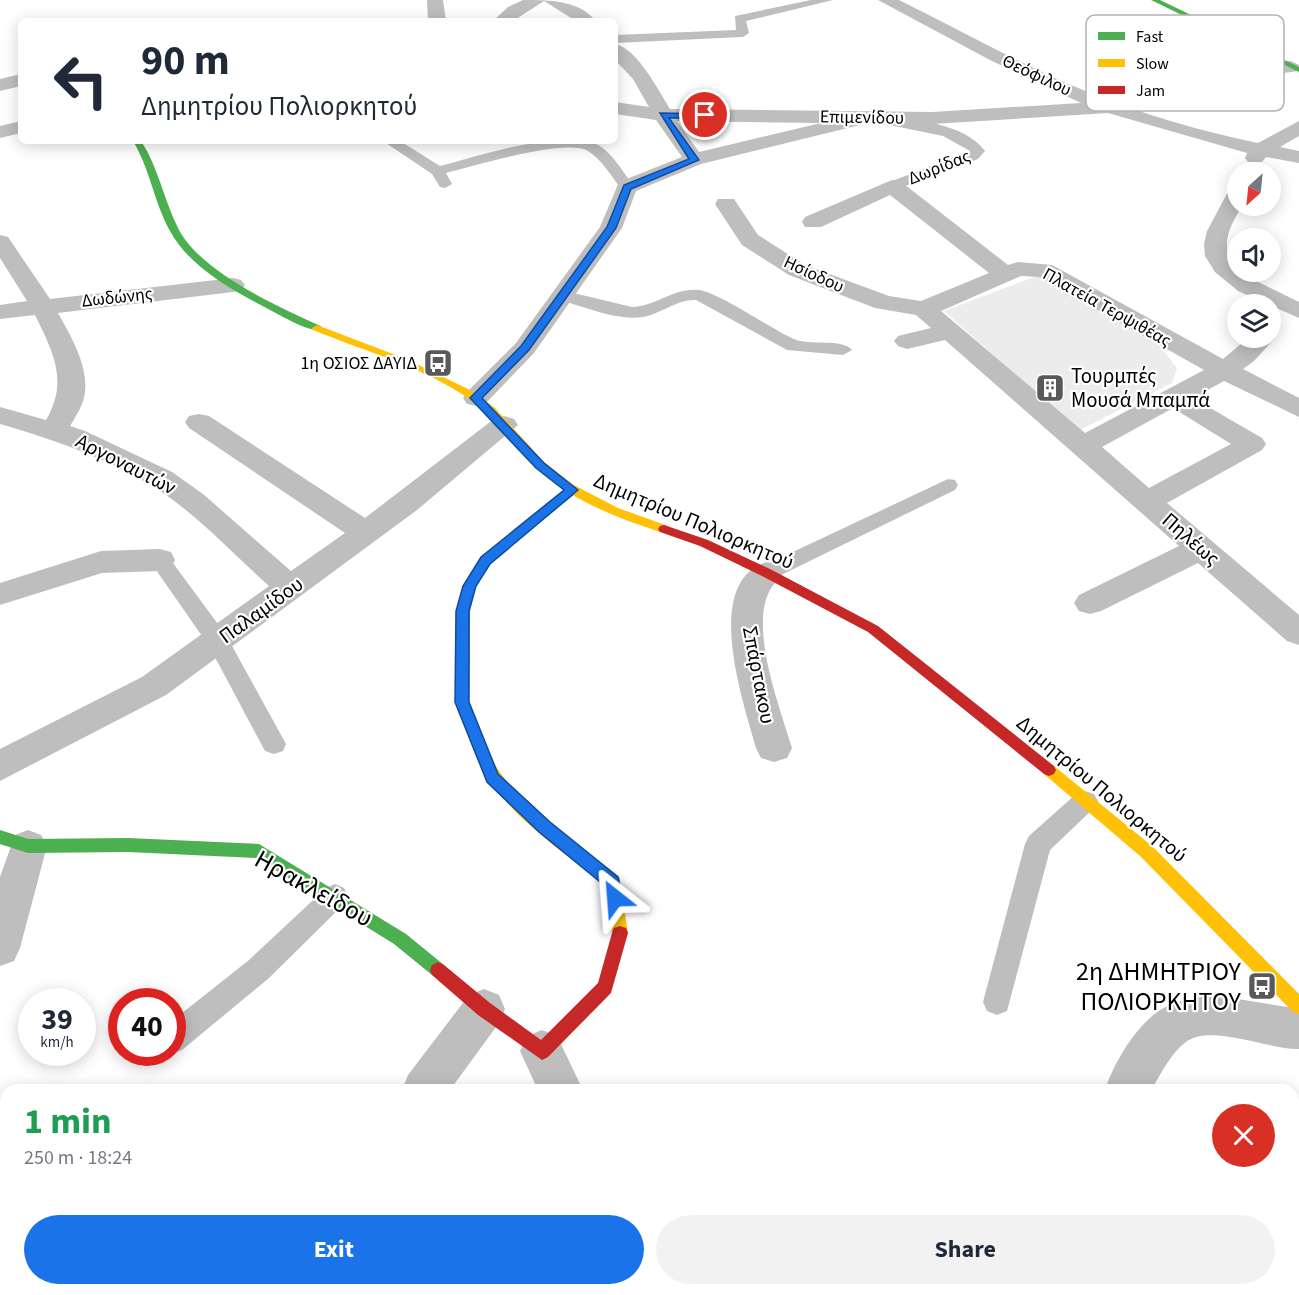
<!DOCTYPE html>
<html lang="en">
<head>
<meta charset="utf-8">
<style>
	:root { --surface:#fff; --page:#f2f2f3; --text:#1f2937; --muted:#747a83; --accent:#1a73e8 }
	body { margin:0; font-family:"Source Sans 3",sans-serif; background:var(--page); color:var(--text); height:100vh; display:flex; flex-direction:column; font-size:22px; white-space:nowrap }
	* { box-sizing:border-box; margin:0 }
	p { font-size:20px; color:var(--muted) }
	.icon { flex:none; width:33px; height:33px; fill:none; stroke:currentColor; stroke-width:2; stroke-linecap:round; stroke-linejoin:round }
	.map { position:relative; flex:1; overflow:hidden }
	.sheet { position:absolute; left:0px; top:1084px; width:1299px; height:212px; display:flex; flex-direction:column; background:var(--surface); border-radius:18px 18px 0 0; box-shadow:0 3px 15px #0003 }
	.sheet>* { flex:none }
	.hud { position:absolute; left:18px; top:18px; width:600px; height:126px; border-radius:9px; box-shadow:0 3px 15px #0003; background:#fff; color:var(--text); overflow:hidden }
	.needle { width:39px; rotate:207deg }
	.controls { position:absolute; left:1227px; top:162px; display:grid; gap:12px }
	.controls a { display:grid; place-items:center; width:54px; height:54px; border-radius:50%; background:var(--surface); box-shadow:0 3px 15px #0003; font-size:30px }
	.speed { position:absolute; left:18px; top:988px; display:flex; gap:12px; font-size:30px; font-weight:700; text-align:center }
	.speed>* { display:grid; place-content:center; width:78px; height:78px; border-radius:50%; background:var(--surface); box-shadow:0 3px 15px #0003; line-height:1 }
	.speed small { font-size:15px; font-weight:400 }
	.speed .limit { border:9px solid #d22; background:#fff; color:#111 }
	.pin { position:absolute; display:grid; place-items:center; width:51px; height:51px; color:#fff; margin:-26px; border:3px solid #fff; border-radius:50%; box-shadow:0 2px 6px #0007 }
	.me { position:absolute; width:66px; margin:-33px; rotate:332deg; stroke-linejoin:round; filter:drop-shadow(0 0 4px #0008) }
	.turn { display:flex; align-items:center; gap:21px; height:126px; padding:0 24px; font-size:27px }
	.turn .icon { width:78px; height:78px; stroke-width:2.5 }
	.turn b { display:block; font-size:42px; line-height:51px }
	.round { display:grid; place-items:center; flex:none; width:63px; height:63px; border-radius:32px; background:var(--page) }
	.head { display:flex; align-items:center; justify-content:space-between; height:102px; padding:0 24px }
	h1 { font-size:36px; font-weight:700; line-height:45px; color:#1e9e55 }
	.action { display:flex; gap:12px; margin-top:auto; padding:12px 24px }
	.action a { flex:1; height:69px; border-radius:36px; background:var(--accent); color:#fff; font-size:24px; font-weight:700; line-height:69px; text-align:center }
	.action a+a { background:var(--page); color:var(--text) }
	.map>svg:first-child { display:block }
	.green { fill:#ececec }
	.lines { fill:none; stroke-linecap:round; stroke-linejoin:round }
	.lane { fill:#bebebe; fill-rule:evenodd }
	.street { fill:#bebebe; fill-rule:evenodd }
	.fast { fill:#4caf50; fill-rule:evenodd }
	.slow { fill:#ffc107; fill-rule:evenodd }
	.jam { fill:#c62828; fill-rule:evenodd }
	.route { fill:#1a73e8; stroke:#114b97; stroke-width:1.5 }
	.labels { text-anchor:middle; stroke-width:4.5; stroke-linejoin:round; paint-order:stroke }
	.far-street-label { font-size:18px; fill:#000; stroke:#fff }
	.far-poi-label { font-size:18px; fill:#000; stroke:#fff; text-anchor:end }
	.poi-label { font-size:21px; fill:#000; stroke:#fff; text-anchor:start }
	.street-label { font-size:21px; fill:#000; stroke:#fff }
	.near-street-label { font-size:26px; fill:#000; stroke:#fff }
	.near-poi-label { font-size:26px; fill:#000; stroke:#fff; text-anchor:end }
	.key { fill:#fff; stroke:#b2b2b2; stroke-width:1.5 }
	.key-label { font-size:16px; fill:#000 }
</style>
</head>
<body>
<div class="map">
<svg width="1299" height="1295" viewBox="0 0 1299 1295">
	<rect width="100%" height="100%" fill="#fff"/>
	<path class="green" d="M1044,273L1160,346L1177,368L1172,383L1078,431L944,311Z"/>
	<g class="lines">
		<path class="lane" d="M811,0H833L746,21L749,33L743,37L615,43V35L736,30L735,16Z
			M880,115C913,120 963,122 985,151L978,159L897,189H887L885,186L887,183L970,151L943,136L875,122V116Z
			M383,141H400L440,166C476,157 560,129 594,143C611,150 624,173 634,187L632,190H622C612,177 602,160 588,151C566,138 474,166 446,173L452,184L445,188L440,187L432,174Z
			M561,290L632,307C656,306 675,287 699,290C720,293 771,329 794,339C808,346 843,338 852,350L843,355L787,350L696,300C677,299 661,314 642,317C614,321 582,305 555,299L553,295L555,291Z
			M948,479L955,480L958,485L955,490L775,578L767,580L759,578L756,573L759,568Z
			M160,553L167,555L226,635L286,744L283,751L274,754L265,751L209,646L149,560L153,555Z
			M1085,791L1094,794L1098,801L1094,808L1050,850L1007,1011L997,1015L987,1011L983,1002L1025,844L1029,836L1076,794Z
			M335,884L344,888L348,896L344,904L269,978L182,1050L172,1054L169,1053H172V1021L249,960L326,888Z
			M540,1290H574L572,1295H538Z"/>
		<path class="street" d="M427,0H443L446,21H428Z
			M523,0C551,0 578,0 596,21H576L544,1L513,21H493L508,7Z
			M878,0H899C962,31 1023,66 1088,92C1142,114 1200,131 1258,143L1299,121V136L1280,147L1299,151V163L1266,157L1262,162H1248L1245,158L1247,153L1108,113L932,124L868,123L701,164L636,191L622,228L534,353L485,404L476,406L467,404L463,398L467,392L516,343L600,227L619,182L682,157L656,120L615,114V102L649,107L633,79L615,60V44C638,49 658,90 670,109L932,112L1081,103L990,60ZM677,121L821,123L699,152Z
			M1291,61L1299,65L1298,71L1226,81L1217,75L1226,69Z
			M21,74V86L0,91V79Z
			M21,121V133L0,138V126Z
			M892,180L900,181L1008,265L1018,262L1052,265L1223,359L1248,338H1270L1271,333L1275,338L1254,361L1243,369L1299,398V417L1224,381L1193,398L1262,438L1266,444L1262,450L1167,503L1299,615V645L1287,641L1198,563L1101,611L1090,614L1079,611L1074,603L1079,595L1179,546L945,340L907,349L898,346L894,341L898,336L931,328L916,315L875,308L789,275L742,245L715,204L718,199H734L758,235L805,265L889,296L921,301L989,273L890,195L821,227H805L802,222L805,217ZM1021,276L1039,277L1204,370L1085,433L941,311ZM1173,408L1231,444L1149,488L1102,447Z
			M1238,187V206H1242C1234,220 1222,238 1229,255C1231,262 1237,265 1238,272L1299,302V318L1238,291L1215,272L1205,256L1204,244L1207,231L1230,188Z
			M0,235L8,237L50,299L233,278L241,280L245,285L241,290L233,292L58,313C71,336 88,365 85,392C84,404 76,416 70,426L85,431L172,472L203,494L291,571L345,533L189,428L185,422L189,416L199,414L209,416L365,518L494,419L504,416L514,419L518,425L417,510L166,695L0,781V749L142,677L269,586C232,553 195,512 152,486C104,457 52,439 0,424V407L46,420C69,381 53,352 35,315L0,319V305L27,301L0,258Z
			M160,549L171,552L175,560L171,568L160,571L102,573L0,605V583L101,551Z
			M767,562L778,565L783,573C779,580 772,585 769,592C750,631 780,708 792,748L787,758L774,762L761,758L756,748C744,704 701,581 767,562Z
			M28,830L41,835L47,846L20,948L14,961L0,966V877L15,835Z
			M484,989L499,995L505,1009L499,1023L450,1090H402L408,1075L469,995Z
			M1199,996H1219L1299,1009V1049C1270,1050 1210,1023 1186,1042C1170,1054 1161,1074 1151,1090H1105C1113,1065 1134,1029 1156,1013C1168,1004 1184,1000 1199,996Z
			M542,1030L557,1036L583,1090H538L520,1051L527,1036Z
			M107,1290H161L159,1295H104Z
			M846,1290H900L898,1295H843Z"/>
		<path class="fast" d="M1151,0H1160L1299,67V72Z
			M133,141H141L147,151C160,176 166,204 178,228C199,271 278,307 321,326V330C308,332 282,316 270,310C234,291 190,268 170,231C154,202 150,169 133,141Z
			M572,486L576,487L578,490L576,493L490,563L476,586L470,611L469,702L494,764L492,768L487,770L482,768L480,764L455,702L456,611L464,586L481,557Z
			M0,830L28,839L128,838L259,844L406,934L444,965L446,970L444,975L438,978L432,975L394,944L256,858L128,852L28,853L0,844Z"/>
		<path class="slow" d="M317,325L406,359L468,389L495,408L543,461L572,484L618,508L668,526L670,529L668,532H660C615,517 570,500 535,467C515,448 501,423 479,406C431,369 369,353 313,330L312,328Z
			M487,758L492,760C521,809 575,843 619,877L628,933L626,938L620,940L614,938L612,933L606,885C561,850 506,815 480,764L482,760Z
			M1049,764L1054,766L1152,846L1299,994V1014L1293,1012L1140,856L1044,774L1042,770L1044,766Z"/>
		<path class="jam" d="M664,525L708,540L772,570L878,626L1054,766L1056,770L1054,774L1049,776L1044,774L868,632L762,576L700,546L660,532L658,529L660,526Z
			M620,926L626,928L628,933L611,993L548,1057L542,1060L478,1015L432,975L430,970L432,965L438,962L444,965L490,1003L541,1040L598,983L612,933L614,928Z"/>
	</g>
	<path class="route" d="M660,113L708,114L705,118H669L699,160L631,189L616,228L529,350L482,398L544,463L578,490L490,564L476,586L469,611V702L498,774L550,822L618,877L623,898L621,903L615,906L610,903L605,886L539,832L487,782L455,702L456,611L463,586L481,557L564,490L536,468L470,398L521,346L607,227L624,185L689,159Z"/>
	<defs>
		<g id="bus-square" transform="scale(1.5)"><rect x="-9" y="-9" width="18" height="18" rx="4" fill="#595959" stroke="#fff"/><path d="M-5-6H5V4H4V6H2V4H-2V6H-4V4H-5ZM-3.5-4V0h7V-4ZM-3.5 1.2v1.5H-2V1.2ZM2 1.2v1.5H3.5V1.2Z" fill="#fff"/></g>
		<g id="building-square" transform="scale(1.5)"><rect x="-9" y="-9" width="18" height="18" rx="4" fill="#595959" stroke="#fff"/><path d="M-4-6H4V6H1V3H-1V6H-4ZM-2.5-4.3h1.7v1.8h-1.7ZM.8-4.3h1.7v1.8H.8ZM-2.5-1h1.7V.8h-1.7ZM.8-1h1.7V.8H.8Z" fill="#fff"/></g>
	</defs>
	<g fill-rule="evenodd">
		<use href="#bus-square" x="438" y="363"/>
		<use href="#building-square" x="1050" y="388"/>
		<use href="#bus-square" x="1262" y="986"/>
	</g>
	<g class="labels">
		<g class="far-street-label">
			<text transform="translate(1037 75) rotate(25)" y="6">Θεόφιλου</text>
			<text transform="translate(862 117) rotate(1)" y="6">Επιμενίδου</text>
			<text transform="translate(939 167) rotate(-22)" y="6">Δωρίδας</text>
			<text transform="translate(814 274) rotate(25)" y="6">Ησίοδου</text>
			<text transform="translate(117 297) rotate(-6)" y="6">Δωδώνης</text>
			<text transform="translate(1107 307) rotate(29)" y="6">Πλατεία Τερψιθέας</text>
		</g>
		<g class="far-poi-label">
			<text x="417" y="369">1η ΟΣΙΟΣ ΔΑΥΙΔ</text>
		</g>
		<g class="poi-label">
			<text x="1071" y="383">Τουρμπές<tspan x="1071" dy="24">Μουσά Μπαμπά</tspan></text>
		</g>
		<g class="street-label">
			<text transform="translate(126 464) rotate(27)" y="7">Αργοναυτών</text>
			<text transform="translate(694 521) rotate(23)" y="7">Δημητρίου Πολιορκητού</text>
			<text transform="translate(1191 539) rotate(41)" y="7">Πηλέως</text>
			<text transform="translate(261 610) rotate(-36)" y="7">Παλαμίδου</text>
			<text transform="translate(759 675) rotate(79)" y="7">Σπάρτακου</text>
			<text transform="translate(1102 789) rotate(40)" y="7">Δημητρίου Πολιορκητού</text>
		</g>
		<g class="near-street-label">
			<text transform="translate(314 888) rotate(29)" y="9">Ηρακλείδου</text>
		</g>
		<g class="near-poi-label">
			<text x="1241" y="980">2η ΔΗΜΗΤΡΙΟΥ<tspan x="1241" dy="30">ΠΟΛΙΟΡΚΗΤΟΥ</tspan></text>
		</g>
	</g>
	<rect x="1086" y="15" width="198" height="96" rx="9" class="key"/>
	<rect x="1098" y="32" width="27" height="8" fill="#4caf50"/>
	<rect x="1098" y="59" width="27" height="8" fill="#ffc107"/>
	<rect x="1098" y="86" width="27" height="8" fill="#c62828"/>
	<g class="key-label">
		<text x="1136" y="42">Fast</text>
		<text x="1136" y="69">Slow</text>
		<text x="1136" y="96">Jam</text>
	</g>
</svg>
<div class="controls">
<a><svg class="needle" viewBox="-14 -14 28 28"><path d="M0-13l5 13h-10z" fill="#e53935"/><path d="M0 13l5-13h-10z" fill="#747a83"/></svg></a>
<a><svg class="icon" aria-label="sound" viewBox="0 0 24 24"><path d="M4 9h4l5-4v14l-5-4H4zM17 9q2 3 0 6"/></svg></a>
<a><svg class="icon" aria-label="layers" viewBox="0 0 24 24"><path d="M12 4l9 5-9 5-9-5zM3 14l9 5 9-5"/></svg></a>
</div>
<div class="speed"><div>39<small>km/h</small></div><div class="limit">40</div></div>
<div class="pin" style="left:705px;top:115px;background:#d93025"><svg class="icon" aria-label="arrive" viewBox="0 0 24 24"><path d="M6 21V4h12l-3 4 3 4H6"/></svg></div>
<svg class="me" style="left:615px;top:898px" viewBox="-20 -20 40 40"><path d="M0-17L14 15 0 8-14 15z" fill="#1a73e8" stroke="#fff" stroke-width="4"/></svg>
<div class="hud">
<div class="turn"><svg class="icon" aria-label="left" viewBox="0 0 24 24"><path d="M17 20v-9H6M10 6l-5 5 5 5"/></svg><div><b>90 m</b>Δημητρίου Πολιορκητού</div></div>
</div>
<section class="sheet">
<div class="head"><div><h1>1 min</h1><p>250 m · 18:24</p></div><a class="round" style="background:#d93025;color:#fff"><svg class="icon" aria-label="close" viewBox="0 0 24 24"><path d="M6 6l12 12M18 6L6 18"/></svg></a></div>
<div class="action"><a>Exit</a><a>Share</a></div>
</section>
</div>
</body>
</html>
